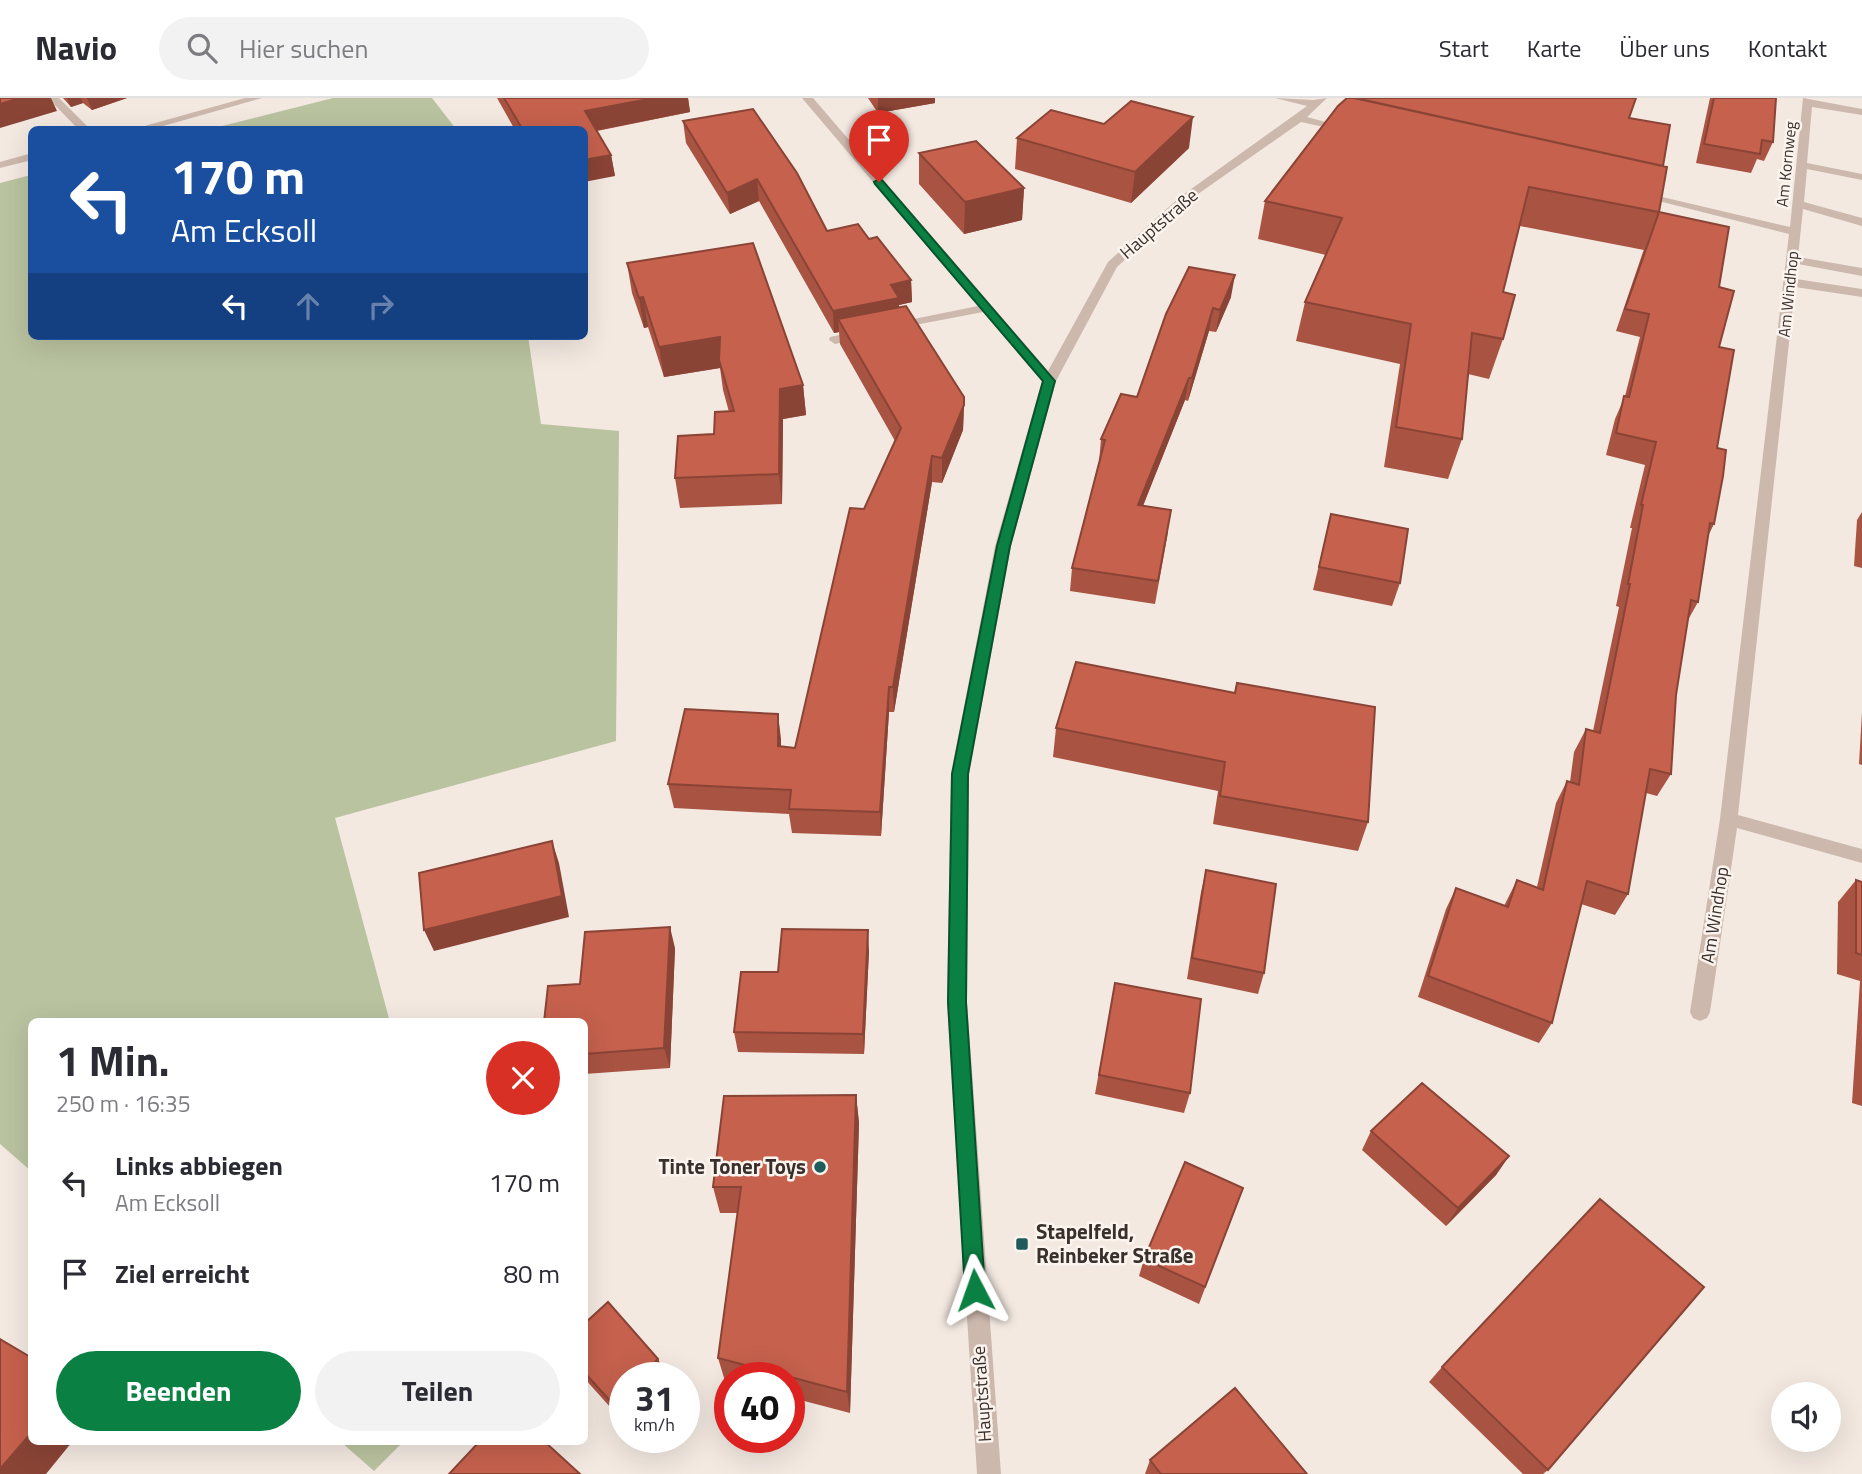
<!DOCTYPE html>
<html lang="de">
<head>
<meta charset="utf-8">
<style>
	:root { --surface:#fff; --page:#f2f2f3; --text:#2b2b33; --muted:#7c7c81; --line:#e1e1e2; --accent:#0b8043 }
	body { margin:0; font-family:"Titillium Web",sans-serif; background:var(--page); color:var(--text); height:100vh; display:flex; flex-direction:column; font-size:26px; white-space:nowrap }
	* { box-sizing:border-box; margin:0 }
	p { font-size:23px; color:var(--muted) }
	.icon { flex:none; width:38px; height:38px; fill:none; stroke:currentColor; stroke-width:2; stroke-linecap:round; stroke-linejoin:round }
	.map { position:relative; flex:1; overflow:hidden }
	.panel { position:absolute; left:28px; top:920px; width:560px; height:427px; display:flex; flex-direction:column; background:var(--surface); border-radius:10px; box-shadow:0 7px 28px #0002 }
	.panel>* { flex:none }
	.hud { position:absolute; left:28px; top:28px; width:560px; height:214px; border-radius:10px; box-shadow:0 7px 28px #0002; background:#1a4fa0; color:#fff; overflow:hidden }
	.controls { position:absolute; left:1771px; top:1284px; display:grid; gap:14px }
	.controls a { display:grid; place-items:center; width:70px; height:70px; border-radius:50%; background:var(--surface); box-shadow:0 7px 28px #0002; font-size:35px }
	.speed { position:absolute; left:609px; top:1264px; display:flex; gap:14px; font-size:35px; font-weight:700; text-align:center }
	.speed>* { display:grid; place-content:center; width:91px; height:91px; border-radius:50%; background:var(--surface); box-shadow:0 7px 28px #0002; line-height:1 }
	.speed small { font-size:18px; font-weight:400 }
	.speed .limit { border:10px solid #d22; background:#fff; color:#111 }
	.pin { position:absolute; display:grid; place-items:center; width:60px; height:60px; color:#fff; margin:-72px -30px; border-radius:50% 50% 50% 0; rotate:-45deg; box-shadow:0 0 7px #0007 }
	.pin .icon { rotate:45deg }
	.me { position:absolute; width:77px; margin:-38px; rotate:356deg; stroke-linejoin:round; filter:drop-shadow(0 0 5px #0008) }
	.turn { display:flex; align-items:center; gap:24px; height:147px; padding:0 28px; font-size:32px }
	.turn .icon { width:91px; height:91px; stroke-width:2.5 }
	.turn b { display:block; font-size:49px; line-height:60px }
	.lanes { display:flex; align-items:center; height:66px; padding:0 28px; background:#0003; justify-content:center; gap:35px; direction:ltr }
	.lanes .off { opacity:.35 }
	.round { display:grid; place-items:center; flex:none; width:74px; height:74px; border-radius:37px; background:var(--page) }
	.summary { display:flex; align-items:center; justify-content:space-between; height:119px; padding:0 28px }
	h1 { font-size:42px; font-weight:700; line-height:52px }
	.button { display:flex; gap:14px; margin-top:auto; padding:14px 28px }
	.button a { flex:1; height:80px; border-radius:42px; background:var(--accent); color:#fff; font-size:28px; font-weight:700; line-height:80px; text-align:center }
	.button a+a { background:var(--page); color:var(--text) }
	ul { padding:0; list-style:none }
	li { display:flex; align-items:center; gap:21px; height:91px; padding:0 28px }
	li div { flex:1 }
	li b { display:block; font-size:26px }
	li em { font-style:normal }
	header { display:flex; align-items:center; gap:42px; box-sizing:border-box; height:98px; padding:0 35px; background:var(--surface); border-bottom:2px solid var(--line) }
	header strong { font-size:33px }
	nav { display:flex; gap:38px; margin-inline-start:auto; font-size:24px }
	.search { width:490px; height:63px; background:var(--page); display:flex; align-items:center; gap:18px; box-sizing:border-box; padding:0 24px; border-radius:38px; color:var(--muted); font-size:26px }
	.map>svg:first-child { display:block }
	.green { fill:#bac3a0 }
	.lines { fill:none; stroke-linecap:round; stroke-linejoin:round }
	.minor { fill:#ccb8ac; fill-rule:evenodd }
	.wall { fill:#a95342 }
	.shaded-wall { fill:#8a4436 }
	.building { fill:#c5614d; stroke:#8a4436; stroke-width:2 }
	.route { fill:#0b8043; stroke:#07532c; stroke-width:2 }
	.poi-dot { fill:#205c5b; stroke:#fbf4ee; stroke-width:2.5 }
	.labels { text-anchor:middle; stroke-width:5; stroke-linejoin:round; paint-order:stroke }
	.far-street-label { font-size:16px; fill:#3a2f2b; stroke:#fbf4ee }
	.street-label { font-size:18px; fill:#3a2f2b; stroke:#fbf4ee }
	.near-poi-label { font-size:21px; font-weight:bold; fill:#3a2f2b; stroke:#fbf4ee; text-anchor:end }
</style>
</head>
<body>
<header>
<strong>Navio</strong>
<div class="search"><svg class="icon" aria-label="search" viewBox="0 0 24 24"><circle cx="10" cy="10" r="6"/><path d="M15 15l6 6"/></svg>Hier suchen</div>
<nav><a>Start</a><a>Karte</a><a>Über uns</a><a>Kontakt</a></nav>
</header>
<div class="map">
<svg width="1862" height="1376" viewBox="0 0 1862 1376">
	<rect width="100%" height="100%" fill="#f3e9e1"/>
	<path class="green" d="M333,0H432L456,31H210Z
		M31,77L32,238H528L541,326L619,333L616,643L335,720L390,924H32L31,1073L0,1046V85Z
		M341,1344H403L374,1373Z"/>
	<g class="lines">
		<path class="minor" d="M48,0H59L91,32H79Z
			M245,0H262L149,32H130Z
			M802,0H813L1048,273L1108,164L1180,99L1307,8L1275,0L1313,2L1327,0L1307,19L1352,31L1347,34L1301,24L1188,103L1117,169L1056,283L1011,448L969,676L967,904L1001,1376H977L947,904L951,676L995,448L1042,283L983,214L889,232V226L978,208Z
			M1803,0L1862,11V17L1812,9L1807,65L1862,76V82L1807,71L1804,104L1862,120V128L1803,111L1798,159L1862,170V178L1798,166L1796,181L1862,191V199L1795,189L1738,717L1862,751V765L1737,730L1710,914L1707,920L1700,923L1693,920L1690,914L1720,721L1789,136L1635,97L1641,94L1790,129Z
			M32,55V62L0,70V64Z
			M863,232L868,233V239L835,246L829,242L830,239Z"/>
	</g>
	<path class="wall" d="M63,0H127L92,12L83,5L71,9Z
		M497,0H688L690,14L597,33L611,57L615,78L584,32H515Z
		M868,0H935V5L878,15Z
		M1710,0H1776L1773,44L1764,63L1757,61L1751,75L1696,65Z
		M1360,1L1629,20L1663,68L1659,114L1719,189V249L1714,426L1708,438L1698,504L1688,522L1676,597L1671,676L1657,698L1646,695L1628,796L1615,817L1581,806L1552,925L1539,945L1418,899L1446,811L1456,790L1504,808L1517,782L1537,789L1556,705L1567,683L1570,684L1574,654L1586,631L1593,633L1619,509L1616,508L1632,430H1630L1645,367L1606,357L1615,321L1625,298L1640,239L1616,233L1645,148L1644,152L1520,128L1503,194V241L1489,281L1468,276L1462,341L1448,381L1384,369L1400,266L1296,243L1305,204L1326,157L1258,141L1265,103Z
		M683,23L827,133L869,141L911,182L912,204L899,207V209L964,307L963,332L942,385L932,384L894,614H889L881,738L792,735L789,716L674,710L668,686L778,616L781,649L795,650L864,411L895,343L840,246L839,234L834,235L759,103L730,116L686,45Z
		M1017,40L1189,50L1131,105L1015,71Z
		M919,55L1024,90L1022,122L964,136L919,86Z
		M627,165L803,287L806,317L783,321L782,406L680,410L675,380L714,336L729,314L723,292L720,270L664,279L648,229L644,230L632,195Z
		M1189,169L1231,199L1216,234L1209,233L1188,303L1185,302L1143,408L1168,434L1155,506L1070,493L1072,470L1099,364L1101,341L1137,299Z
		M1862,414V470L1854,468L1857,422Z
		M1331,416L1400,485L1392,508L1313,492Z
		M1237,585L1368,724L1358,753L1213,726L1218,693L1053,659L1056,630L1235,595Z
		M1862,614V667L1859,666Z
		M1206,772L1264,875L1258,896L1187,881L1201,794Z
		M1856,782L1862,784V1008L1852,1005L1860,883L1837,876L1838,804Z
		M675,850L670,970L584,976V924Z
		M869,853L864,956L738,954L734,934L778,874Z
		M1115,885L1190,995L1184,1015L1095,996Z
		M856,997L859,1025L850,1315L789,1299V1279H730V1284L725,1283L718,1260L738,1115H720L713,1089Z
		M1371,1033L1509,1058L1496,1077L1446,1128L1362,1052Z
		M1243,1090L1199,1206L1139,1178L1144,1161Z
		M584,1226L658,1261L665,1276L625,1279V1315L620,1320L584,1280Z
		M1442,1269L1548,1372L1543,1376H1523L1429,1284Z
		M1150,1362L1307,1376H1145Z"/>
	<path class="shaded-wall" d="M20,0H51L57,13L0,30V6Z
		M67,0H81L83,5L71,9Z
		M87,0H127L92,12Z
		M654,0H688L690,14L589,34L585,13Z
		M878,0H935V5L878,15Z
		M1193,19L1189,50L1131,105L1135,74Z
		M611,57L615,78L584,84V62Z
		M757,81L759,103L730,116L727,95Z
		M1024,90L1022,122L964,136L965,104Z
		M1235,177L1231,199L1216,234L1220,212Z
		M911,182L912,204L899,207L900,222L838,221L839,234L834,235L833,213L891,187Z
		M643,199L648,229L644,230L639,200Z
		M1213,210L1209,233L1188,303L1192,280Z
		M720,239L719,262L720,270L664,279L659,249Z
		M1189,280L1185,302L1134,430L1138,407Z
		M803,287L806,317L783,321L782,406L779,376L780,291Z
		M964,307L963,332L942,385V360Z
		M932,358V384L894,614L893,589Z
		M889,589V614L881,738L880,714Z
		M778,616L781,641V673L778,648Z
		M552,743L559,765L569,819L434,853L424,832Z
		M670,829L675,850L670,970L664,950Z
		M868,832L869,853L864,956L863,936Z
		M856,997L859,1025L850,1315L847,1294Z
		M1509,1058L1496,1077L1446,1128L1458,1110Z
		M658,1261L665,1276L661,1279H639Z
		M625,1293V1315L620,1320L612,1305Z
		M32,1334V1344H72L46,1376H0V1371Z"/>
	<path class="building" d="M0,0H20L0,6Z
		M504,0H654L585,13L611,57L584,62V32H523Z
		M1347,0H1354L1667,69L1659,114L1529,89L1503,194L1515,197L1503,241L1472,235L1462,341L1396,329L1411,226L1305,204L1342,120L1265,103L1338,8Z
		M1361,0H1636L1629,20L1670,27L1663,68L1360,1Z
		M1714,0H1776L1773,44L1762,42L1760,56L1704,46Z
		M1131,3L1193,19L1135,74L1017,40L1051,12L1104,26Z
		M753,11L797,75L827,133L858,126L869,141L877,139L911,182L891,187L899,200L833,213L757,81L727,95L683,23Z
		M976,43L1024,90L965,104L919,55Z
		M1659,114L1729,129L1719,189L1734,193L1719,249L1734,252L1717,350L1726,352L1723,378L1714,426L1710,425L1698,504L1691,502L1676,597L1671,676L1650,671L1628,796L1587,783L1552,925L1428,878L1456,790L1508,809L1517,782L1543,792L1567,683L1579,687L1586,631L1600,635L1630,486H1628L1643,407H1641L1656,344L1616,335L1624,298L1629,299L1649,216L1625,211Z
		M753,145L803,287L780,291L779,376L675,380L678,338L714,336L715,314L734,313L719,262L720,239L659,249L643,199L639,200L627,165Z
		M1189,169L1235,177L1220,212L1213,210L1192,280H1189L1138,407L1171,412L1158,483L1072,470L1105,342L1101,341L1121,296L1137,299L1166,216Z
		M906,208L964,299V307L942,360L932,358L893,589H889L880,714L789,711L791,692L668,686L685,611L778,616V648L795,650L850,410L864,411L901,330L838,221Z
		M1331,416L1408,431L1400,485L1319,469Z
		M1076,564L1235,595L1237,585L1375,609L1368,724L1220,698L1225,664L1056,630Z
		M552,743L562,798L424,832L419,775Z
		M1206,772L1276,786L1264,875L1192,860Z
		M1856,782L1862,784V857L1856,855Z
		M670,829L664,950L584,956V924H544L548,888L580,886L585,834Z
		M782,831L868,832L863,936L734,934L741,874H778Z
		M1115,885L1201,901L1190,995L1099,977Z
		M1422,985L1509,1058L1458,1110L1371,1033Z
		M856,997L847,1294L718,1260L741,1089H713L724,998Z
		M1185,1064L1243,1090L1205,1189L1144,1161Z
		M1600,1101L1704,1189L1548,1372L1442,1269Z
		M608,1204L658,1261L639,1279H625V1293L612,1305L584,1274V1226Z
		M0,1241L32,1260V1334L0,1371Z
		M1235,1290L1307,1376H1161L1150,1362Z
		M479,1344H545L580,1376H449Z"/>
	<path class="route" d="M879,81L882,82L1055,283L1010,448L968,676L966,904L985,1192L982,1199L975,1202L968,1199L965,1192L948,904L952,676L997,448L1043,283L875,86L874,84Z"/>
	<g class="poi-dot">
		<circle cx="820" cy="1069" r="7"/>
		<rect x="1015" y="1139" width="14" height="14" rx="3.5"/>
	</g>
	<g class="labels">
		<g class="far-street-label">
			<text transform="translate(1786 66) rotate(-84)" y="6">Am Kornweg</text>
			<text transform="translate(1788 196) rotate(-84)" y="6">Am Windhop</text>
		</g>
		<g class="street-label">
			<text transform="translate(1159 126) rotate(-41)" y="6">Hauptstraße</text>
			<text transform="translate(1715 817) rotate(-81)" y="6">Am Windhop</text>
			<text transform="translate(982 1296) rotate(-94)" y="6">Hauptstraße</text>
		</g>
		<g class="near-poi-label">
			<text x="806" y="1076">Tinte Toner Toys</text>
			<text x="1036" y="1141" text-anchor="start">Stapelfeld,<tspan x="1036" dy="24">Reinbeker Straße</tspan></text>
		</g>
	</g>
</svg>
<div class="controls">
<a><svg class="icon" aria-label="sound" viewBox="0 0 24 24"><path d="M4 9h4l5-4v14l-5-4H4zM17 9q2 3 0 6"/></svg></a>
</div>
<div class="speed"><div>31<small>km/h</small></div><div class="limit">40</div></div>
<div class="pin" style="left:879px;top:84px;background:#d93025"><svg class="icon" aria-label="arrive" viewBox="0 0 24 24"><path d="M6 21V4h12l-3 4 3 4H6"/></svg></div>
<svg class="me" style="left:975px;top:1192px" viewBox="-20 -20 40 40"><path d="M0-17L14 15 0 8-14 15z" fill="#0b8043" stroke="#fff" stroke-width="4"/></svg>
<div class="hud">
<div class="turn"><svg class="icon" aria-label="left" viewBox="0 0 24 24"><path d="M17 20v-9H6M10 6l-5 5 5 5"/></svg><div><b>170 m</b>Am Ecksoll</div></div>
<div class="lanes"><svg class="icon" aria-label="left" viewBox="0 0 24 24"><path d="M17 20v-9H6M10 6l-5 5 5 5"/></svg><svg class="icon off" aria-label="ahead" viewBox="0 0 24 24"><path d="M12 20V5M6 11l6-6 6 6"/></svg><svg class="icon off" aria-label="right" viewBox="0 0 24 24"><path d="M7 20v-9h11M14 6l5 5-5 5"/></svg></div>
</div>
<section class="panel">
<div class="summary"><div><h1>1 Min.</h1><p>250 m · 16:35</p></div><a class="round" style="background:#d93025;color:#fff"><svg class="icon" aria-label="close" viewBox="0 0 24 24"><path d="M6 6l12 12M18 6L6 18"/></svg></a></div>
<ul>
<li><svg class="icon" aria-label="left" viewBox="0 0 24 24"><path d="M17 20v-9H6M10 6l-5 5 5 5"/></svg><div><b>Links abbiegen</b><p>Am Ecksoll</p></div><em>170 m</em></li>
<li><svg class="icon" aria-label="arrive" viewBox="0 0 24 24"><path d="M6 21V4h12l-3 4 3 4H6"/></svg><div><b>Ziel erreicht</b></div><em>80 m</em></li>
</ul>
<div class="button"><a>Beenden</a><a>Teilen</a></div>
</section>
</div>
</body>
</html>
